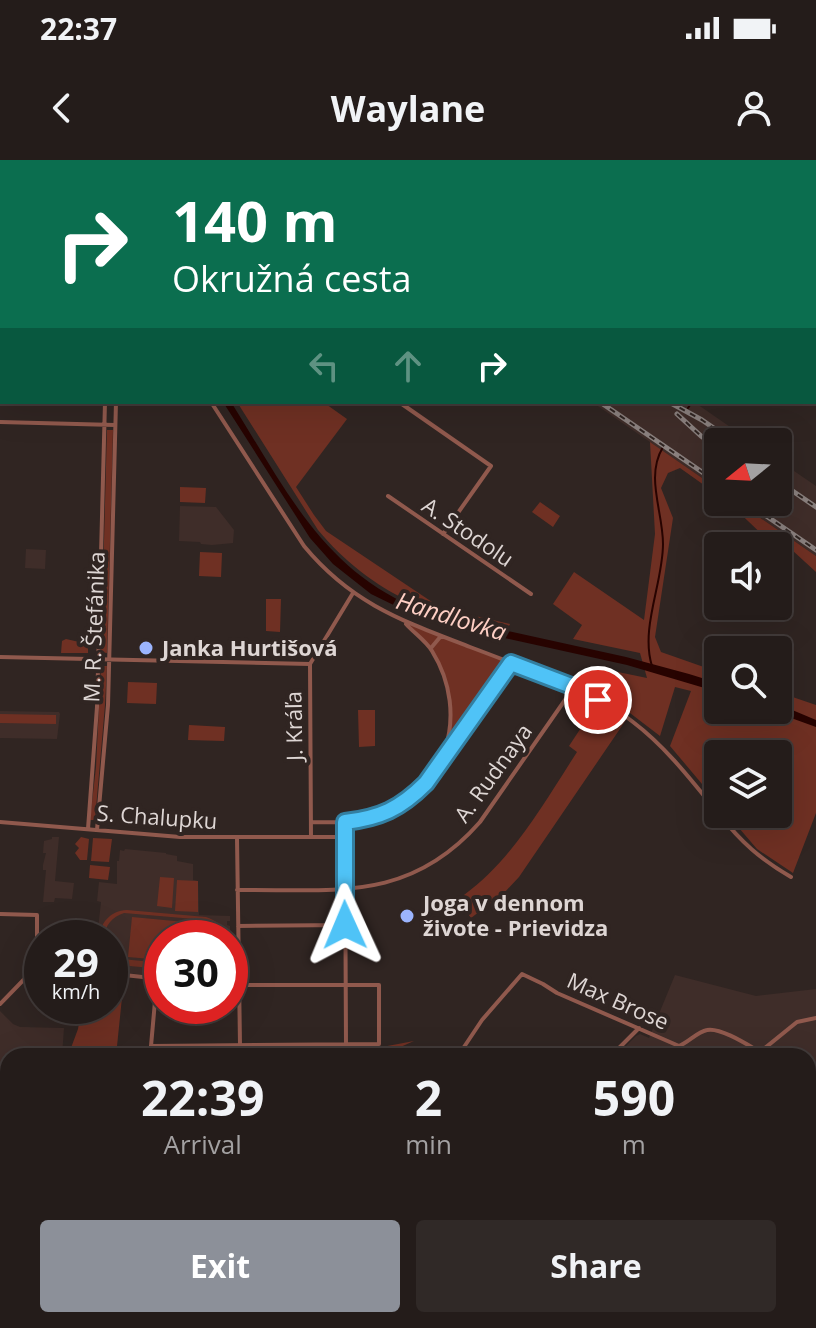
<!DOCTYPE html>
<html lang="en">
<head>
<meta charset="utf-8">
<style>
	:root { --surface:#241c1a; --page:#302927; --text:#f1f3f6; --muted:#a3a1a2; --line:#413a39; --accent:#8c9099 }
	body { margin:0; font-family:"Open Sans",sans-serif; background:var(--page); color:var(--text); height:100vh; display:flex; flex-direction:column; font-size:30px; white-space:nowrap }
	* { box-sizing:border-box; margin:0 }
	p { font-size:26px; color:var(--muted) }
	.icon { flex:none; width:44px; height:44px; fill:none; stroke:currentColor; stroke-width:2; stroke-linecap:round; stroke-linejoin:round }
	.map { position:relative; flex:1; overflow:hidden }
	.drawer { position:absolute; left:0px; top:888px; width:816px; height:280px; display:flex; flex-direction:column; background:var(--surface); border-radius:24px 24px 0 0; box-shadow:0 8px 32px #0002,0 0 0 2px var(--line) }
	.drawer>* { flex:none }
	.hud { position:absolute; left:0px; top:0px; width:816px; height:244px; box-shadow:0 8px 32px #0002,0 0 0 2px var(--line); background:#0b6e4f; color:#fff; overflow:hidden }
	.needle { width:52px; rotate:252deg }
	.buttons { position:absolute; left:704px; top:268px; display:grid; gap:16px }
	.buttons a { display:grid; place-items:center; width:88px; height:88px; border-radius:8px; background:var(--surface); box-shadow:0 8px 32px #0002,0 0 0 2px var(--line); font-size:40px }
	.speed { position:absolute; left:24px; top:760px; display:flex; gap:16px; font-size:40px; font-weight:700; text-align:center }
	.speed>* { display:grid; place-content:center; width:104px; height:104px; border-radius:50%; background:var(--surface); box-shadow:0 8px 32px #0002,0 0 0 2px var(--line); line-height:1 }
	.speed small { font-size:20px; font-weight:400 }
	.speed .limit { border:12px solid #d22; background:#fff; color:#111 }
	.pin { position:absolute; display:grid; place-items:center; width:68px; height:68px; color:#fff; margin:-34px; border:4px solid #fff; border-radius:50%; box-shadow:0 2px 8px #0007 }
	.me { position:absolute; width:88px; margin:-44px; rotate:359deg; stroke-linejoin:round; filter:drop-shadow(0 0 6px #0008) }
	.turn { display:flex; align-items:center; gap:28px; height:168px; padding:0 40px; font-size:36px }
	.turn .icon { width:104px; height:104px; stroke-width:2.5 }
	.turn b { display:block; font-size:56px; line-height:68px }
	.lanes { display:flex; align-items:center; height:76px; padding:0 40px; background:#0003; justify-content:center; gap:40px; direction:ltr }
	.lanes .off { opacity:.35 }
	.eta { display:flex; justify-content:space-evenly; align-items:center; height:136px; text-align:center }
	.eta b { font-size:48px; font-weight:700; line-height:56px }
	.cta { display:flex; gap:16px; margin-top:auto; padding:16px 40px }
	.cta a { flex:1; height:92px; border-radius:8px; background:var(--accent); color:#fff; font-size:32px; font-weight:700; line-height:92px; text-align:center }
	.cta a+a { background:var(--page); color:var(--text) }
	.status { display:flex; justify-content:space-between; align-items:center; height:56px; padding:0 40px; background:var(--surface); direction:ltr }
	.status svg { height:22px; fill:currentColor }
	header { display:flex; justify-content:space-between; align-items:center; height:104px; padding:0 40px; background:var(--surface); font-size:36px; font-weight:700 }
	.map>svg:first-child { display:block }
	.built { fill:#3f2d29 }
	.green { fill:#6f3023 }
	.water { fill:#270300 }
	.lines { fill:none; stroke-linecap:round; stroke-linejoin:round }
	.stream { stroke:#270300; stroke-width:2 }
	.runway { stroke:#5d5250; stroke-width:34 }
	.minor { stroke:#90594d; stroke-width:4 }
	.rail-casing { stroke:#8a807e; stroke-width:5 }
	.rail { stroke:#302522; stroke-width:2; stroke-dasharray:6; stroke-linecap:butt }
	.route-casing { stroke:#337fa1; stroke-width:20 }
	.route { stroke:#4fc3f7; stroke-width:14 }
	.poi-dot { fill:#9bb4fd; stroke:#302522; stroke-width:3 }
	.labels { text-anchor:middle; stroke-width:8; stroke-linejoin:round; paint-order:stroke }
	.street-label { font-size:22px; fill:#ded6d4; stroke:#302522 }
	.poi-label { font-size:22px; font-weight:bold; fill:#ded6d4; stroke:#302522; text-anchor:start }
	.water-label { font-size:24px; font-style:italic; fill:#fecfc4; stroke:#302522 }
</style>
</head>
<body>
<div class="status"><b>22:37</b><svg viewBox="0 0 49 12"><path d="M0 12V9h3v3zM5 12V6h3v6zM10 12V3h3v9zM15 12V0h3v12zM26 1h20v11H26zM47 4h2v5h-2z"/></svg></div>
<header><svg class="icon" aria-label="back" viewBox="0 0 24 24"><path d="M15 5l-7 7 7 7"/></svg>Waylane<svg class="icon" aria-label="person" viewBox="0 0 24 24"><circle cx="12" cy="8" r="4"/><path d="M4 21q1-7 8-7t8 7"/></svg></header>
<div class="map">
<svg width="816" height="1168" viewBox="0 0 816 1168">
	<rect width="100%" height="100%" fill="#302522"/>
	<path class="built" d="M301,0H788L786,2H304Z
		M592,242H694L752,282H718V329Z
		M778,300L816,326V396L737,342H778Z
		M180,346L216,347L234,370L233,383L212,385L201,384L200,382L179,381Z
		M26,389L46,390L45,409L25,408Z
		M0,551L59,552L60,554L57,579L0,578Z
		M52,677H59L55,721L74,723L72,739L55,738L54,742H43L46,710H43V705L46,693H43L44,681L52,679Z
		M125,689L166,693V694L177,696V701L193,704V720L198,721L199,755L230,756V761H227V765L230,766L232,823L230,822V778H162V816L123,813L110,806V778H97L101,742L97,741L99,722L117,724V701H119L120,690L124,691Z
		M675,815L756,836L816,829V1006L808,1003V896H616L636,876L640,874L649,878Z
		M0,851L13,864L20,867L64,868L62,896H8V918L0,910Z
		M808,1004L816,1008V1168H520L500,1160H808Z"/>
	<path class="green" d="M237,242H323L347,259L296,327L314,355L326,371L441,448L510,464L508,468C476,460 441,455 411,442C375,426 343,400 318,370Z
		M107,270H113L107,493L101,492Z
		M650,282L718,329V335L680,308L668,313L661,328L673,358L655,477L661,492L718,512V550H778V532L816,545V653L793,713L757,689L727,654H778V594H718V643L670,586L691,531L675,527L660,576L626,550L632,533L626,531L625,527L613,519L618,512L647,518L640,493L573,479L582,465L553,444L574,412L644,460L655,374Z
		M180,327L206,328L205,343L180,342Z
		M540,342L560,356L553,367L532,352Z
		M728,342H737L816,396V412L792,390L767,379Z
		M200,392L222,393L221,417L199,416Z
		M266,439H281L280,472L266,471Z
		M403,461L510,503L446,591L450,564L448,525L431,488Z
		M66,479L88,484V493H61L62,481Z
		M101,506H107L105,545L95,660H90L96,607Z
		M128,522L157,523L156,544L127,543Z
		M598,542L626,560L519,717L504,733L471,758L464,748L469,744L464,735C513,699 544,643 577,592L569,586Z
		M358,550H375V586L359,587Z
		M0,554L56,555V564L0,563Z
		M189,565L225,567L224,581L188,580Z
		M81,677L89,679L87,700H80L75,693L79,688L75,684Z
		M93,678L112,679L109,702L91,701Z
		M90,705L110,707L108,720L89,718Z
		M160,717L174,718L172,748L157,746Z
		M177,720L198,721V752L175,751Z
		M127,750L206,757C217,761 224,766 228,778H224C221,768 215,764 206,760L124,753C112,757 105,765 104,778H99C101,762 110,751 127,750Z
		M132,757L206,764L205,778H162V800L128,797Z
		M110,791L116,797L122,799L162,803V809L119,805L118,802L110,797Z
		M110,806L123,813L124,818L116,896H68L78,869L82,846H110Z
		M414,881L380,896H343V887H382Z
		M0,924L8,932V1051L5,1063L8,1076V1160H12L5,1168H0Z"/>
	<path class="water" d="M223,242H231C282,323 321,408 414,447C424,451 434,454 444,457L626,497L689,514L718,523V532L627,505L446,465L412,454L371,434L333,404L310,378Z
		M778,544L816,560V567L769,550H778Z"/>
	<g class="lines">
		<path class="stream" d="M789,2L792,0
			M688,248L692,242
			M652,506C640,468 663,423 663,384C663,351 645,317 663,287"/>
		<path class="runway" d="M627,1160L647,1168
			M762,1160L781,1168"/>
		<path class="minor" d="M88,0L90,2
			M102,0V2
			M120,0L121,2
			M532,0L533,2
			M0,62H2
			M0,157L2,156
			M211,242L304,386C352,444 403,461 470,487C505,500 540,514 574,527C594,537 615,548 633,562C666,587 692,621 718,653
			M399,242L491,306L443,374
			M0,262L115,265
			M388,336L531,434
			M431,488L441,476
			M0,497L310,504
			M446,593L511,503
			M719,654C741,682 760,699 791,717
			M0,662L180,677H345V662
			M312,662C332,662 354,664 373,658C447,636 471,554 432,491C426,481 414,473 406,464
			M88,669L97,547L105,242
			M97,670L108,545L116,242
			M311,677L310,504L353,433
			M345,677L346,884
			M237,678L240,885
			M237,730C335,729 409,743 480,662L574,527
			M0,754L37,755V806L0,844
			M238,766L345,765
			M124,815L162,819
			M157,819L151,886L379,884V825H230
			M679,886C689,882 697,872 707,870C720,867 748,885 760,892
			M458,896L482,860L522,814L543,824L557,833L702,896
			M611,896L639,868
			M755,896L797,862L816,858
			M0,916L8,924
			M242,1160L250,1168
			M270,1168L277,1160
			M345,1168L350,1160
			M413,1168L416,1160"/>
		<g class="rail-casing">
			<path id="rail" d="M160,0L169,2
				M289,0L292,2
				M400,0V2
				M600,242L718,323
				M669,242L702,260L734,282
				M677,254L701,276L718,288
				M778,321L816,347
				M746,342L816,390"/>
		</g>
		<use href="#rail" class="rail"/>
	</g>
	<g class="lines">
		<g class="route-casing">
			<path id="route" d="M345,765V662C380,658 400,649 426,623L511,503L574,527L598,540"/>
		</g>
		<use href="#route" class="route"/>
	</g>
	<g class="poi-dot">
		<circle cx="146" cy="488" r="8"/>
		<circle cx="407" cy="756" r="8"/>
	</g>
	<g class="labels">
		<g class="street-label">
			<text transform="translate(468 372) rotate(34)" y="8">A. Stodolu</text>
			<text transform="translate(94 467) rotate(-88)" y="8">M. R. Štefánika</text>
			<text transform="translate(294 566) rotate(-91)" y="8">J. Kráľa</text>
			<text transform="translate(493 613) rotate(-54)" y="8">A. Rudnaya</text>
			<text transform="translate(157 657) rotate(4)" y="8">S. Chalupku</text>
			<text transform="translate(618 841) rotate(24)" y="8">Max Brose</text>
		</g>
		<g class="poi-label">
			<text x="162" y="496">Janka Hurtišová</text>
			<text x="423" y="751">Joga v dennom<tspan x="423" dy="25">živote - Prievidza</tspan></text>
		</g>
		<g class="water-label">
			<text transform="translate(451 457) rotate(17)" y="8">Handlovka</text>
		</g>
	</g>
</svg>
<div class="buttons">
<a><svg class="needle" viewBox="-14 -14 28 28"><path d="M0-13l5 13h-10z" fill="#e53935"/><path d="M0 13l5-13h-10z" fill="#a3a1a2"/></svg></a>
<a><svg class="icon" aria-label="sound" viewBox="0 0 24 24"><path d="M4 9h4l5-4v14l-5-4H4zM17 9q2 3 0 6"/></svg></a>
<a><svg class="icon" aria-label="search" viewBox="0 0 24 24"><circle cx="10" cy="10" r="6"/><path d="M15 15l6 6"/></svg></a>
<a><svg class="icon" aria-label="layers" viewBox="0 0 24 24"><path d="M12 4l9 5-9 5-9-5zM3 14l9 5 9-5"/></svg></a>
</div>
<div class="speed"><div>29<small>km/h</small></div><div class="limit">30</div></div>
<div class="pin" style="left:598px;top:540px;background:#d93025"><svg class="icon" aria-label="arrive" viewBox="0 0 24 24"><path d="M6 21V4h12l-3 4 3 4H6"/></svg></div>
<svg class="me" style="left:345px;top:765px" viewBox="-20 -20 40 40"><path d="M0-17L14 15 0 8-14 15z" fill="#4fc3f7" stroke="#fff" stroke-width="4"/></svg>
<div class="hud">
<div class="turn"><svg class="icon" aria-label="right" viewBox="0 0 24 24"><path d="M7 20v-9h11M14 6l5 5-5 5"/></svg><div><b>140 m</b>Okružná cesta</div></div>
<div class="lanes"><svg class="icon off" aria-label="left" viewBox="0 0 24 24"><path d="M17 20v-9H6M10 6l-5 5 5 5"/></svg><svg class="icon off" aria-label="ahead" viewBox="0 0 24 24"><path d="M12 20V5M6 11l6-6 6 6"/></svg><svg class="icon" aria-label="right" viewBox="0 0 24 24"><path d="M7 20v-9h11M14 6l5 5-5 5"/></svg></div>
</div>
<section class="drawer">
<div class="eta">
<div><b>22:39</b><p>Arrival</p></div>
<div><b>2</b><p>min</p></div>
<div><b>590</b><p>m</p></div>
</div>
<div class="cta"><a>Exit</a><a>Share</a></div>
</section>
</div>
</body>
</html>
